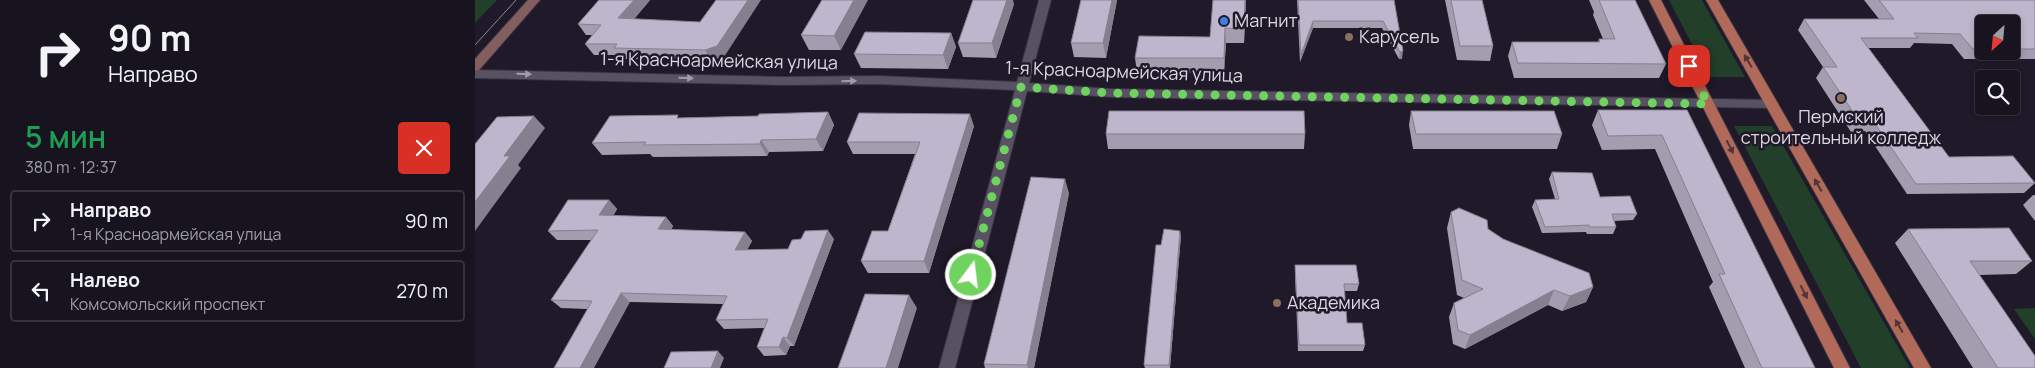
<!DOCTYPE html>
<html lang="ru">
<head>
<meta charset="utf-8">
<style>
	:root { --surface:#17131f; --page:#201c28; --text:#f1f3f6; --muted:#9e9ea4; --line:#36323d }
	body { margin:0; font-family:Manrope,sans-serif; background:var(--page); color:var(--text); height:100vh; display:flex; flex-direction:column; font-size:19px; white-space:nowrap }
	* { box-sizing:border-box; margin:0 }
	p { font-size:16px; color:var(--muted) }
	.icon { flex:none; width:28px; height:28px; fill:none; stroke:currentColor; stroke-width:2; stroke-linecap:round; stroke-linejoin:round }
	.map { position:relative; flex:1; overflow:hidden }
	.drawer { display:flex; flex-direction:column; background:var(--surface); width:475px }
	.drawer>* { flex:none }
	.guide { background:#17131f; color:var(--text); overflow:hidden }
	.needle { width:32px; rotate:206deg }
	.controls { position:absolute; left:1500px; top:15px; display:grid; gap:10px }
	.controls a { display:grid; place-items:center; width:45px; height:45px; border-radius:5px; background:var(--surface); box-shadow:0 2px 8px #0003,0 0 0 1px var(--line); font-size:25px }
	.pin { position:absolute; display:grid; place-items:center; width:42px; height:42px; color:#fff; margin:-21px; border-radius:10px; box-shadow:0 2px 8px #0006 }
	.me { position:absolute; width:55px; margin:-28px; rotate:15deg; stroke-linejoin:round; filter:drop-shadow(0 0 4px #0008) }
	.turn { display:flex; align-items:center; gap:18px; height:105px; padding:0 25px; font-size:22px }
	.turn .icon { width:65px; height:65px; stroke-width:2.5 }
	.turn b { display:block; font-size:35px; line-height:42px }
	.round { display:grid; place-items:center; flex:none; width:52px; height:52px; border-radius:5px; background:var(--page) }
	.summary { display:flex; align-items:center; justify-content:space-between; height:85px; padding:0 25px }
	h1 { font-size:30px; font-weight:600; line-height:38px; color:#1e9e55 }
	ul { padding:0; list-style:none }
	li { display:flex; align-items:center; gap:15px; height:62px; margin:0 10px 8px; padding:0 15px; border:2px solid var(--line); border-radius:5px }
	li div { flex:1 }
	li b { display:block; font-size:19px }
	li em { font-style:normal }
	main { display:flex; flex:1; min-height:0 }
	.map>svg:first-child { display:block }
	.green { fill:#223f2a }
	.lines { fill:none; stroke-linecap:round; stroke-linejoin:round }
	.minor-casing { stroke:#37333f; stroke-width:2 }
	.secondary-casing { stroke:#37333f; stroke-width:2 }
	.primary-casing { stroke:#37333f; stroke-width:2 }
	.minor { fill:#585164; fill-rule:evenodd }
	.secondary { fill:#845e5f; fill-rule:evenodd }
	.primary { fill:#b16a5a; fill-rule:evenodd }
	.tram { stroke:#8e8996; stroke-width:1 }
	.wall { fill:#a39daf; fill-rule:evenodd }
	.shaded-wall { fill:#857f8f }
	.building { fill:#beb6cc; stroke:#857f8f }
	.oneway { fill:#52353a }
	.oneway2 { fill:#a19baa }
	.route { stroke:#70d35f; stroke-width:9; stroke-dasharray:0 16.2 }
	.shop-dot { fill:#3f7fe0; stroke:#1f1929; stroke-width:2 }
	.education-dot { fill:#8d6e63; stroke:#1f1929; stroke-width:2 }
	.labels { text-anchor:middle; stroke-width:5; stroke-linejoin:round; paint-order:stroke }
	.poi-label { font-size:18px; fill:#dcd8e3; stroke:#1f1929; text-anchor:start }
	.street-label { font-size:18px; fill:#dcd8e3; stroke:#1f1929 }
</style>
</head>
<body>
<main>
<section class="drawer">
<div class="guide">
<div class="turn"><svg class="icon" aria-label="right" viewBox="0 0 24 24"><path d="M7 20v-9h11M14 6l5 5-5 5"/></svg><div><b>90 m</b>Направо</div></div>
</div>
<div class="summary"><div><h1>5 мин</h1><p>380 m · 12:37</p></div><a class="round" style="background:#d93025;color:#fff"><svg class="icon" aria-label="close" viewBox="0 0 24 24"><path d="M6 6l12 12M18 6L6 18"/></svg></a></div>
<ul>
<li><svg class="icon" aria-label="right" viewBox="0 0 24 24"><path d="M7 20v-9h11M14 6l5 5-5 5"/></svg><div><b>Направо</b><p>1-я Красноармейская улица</p></div><em>90 m</em></li>
<li><svg class="icon" aria-label="left" viewBox="0 0 24 24"><path d="M17 20v-9H6M10 6l-5 5 5 5"/></svg><div><b>Налево</b><p>Комсомольский проспект</p></div><em>270 m</em></li>
</ul>
</section>
<div class="map">
<svg width="1560" height="368" viewBox="0 0 1560 368">
	<rect width="100%" height="100%" fill="#1f1929"/>
	<path class="green" d="M0,0H22L0,23Z
		M1194,0H1227L1270,77H1234Z
		M1259,126H1297L1435,368H1386Z
		M1560,308V339L1539,309Z"/>
	<g class="lines">
		<g class="minor-casing">
			<path id="minor" d="M564,0H576L554,83L636,89L1297,100L1303,104L1297,108L636,97L552,91L480,368H464L540,90L403,84L306,85L0,78V70L306,77L403,76L542,82Z"/>
		</g>
		<g class="secondary-casing">
			<path id="secondary" d="M53,0H65L4,70L0,71V59Z"/>
		</g>
		<g class="primary-casing">
			<path id="primary" d="M1174,0H1186L1375,368H1359Z
				M1231,0H1243L1456,368H1439Z"/>
		</g>
		<use href="#minor" class="minor"/>
		<use href="#secondary" class="secondary"/>
		<use href="#primary" class="primary"/>
		<path class="tram" d="M0,45L41,0"/>
	</g>
	<path class="wall" d="M124,0H175L159,19L249,57L237,61L147,59L145,55H119L110,44L117,35H111L103,24Z
		M347,0L366,50H334L326,35Z
		M606,0H642L631,58L599,57L596,43Z
		M738,0H771L769,43H751L749,73L662,72L660,58L735,37Z
		M822,0H919L927,59H924L907,28H838L825,62Z
		M970,0H1007L1018,46L1015,61L982,60Z
		M1114,0H1160L1191,64L1184,78H1039L1033,56L1037,42H1123L1124,39H1128L1118,15L1119,12Z
		M1389,0H1560V59H1489L1477,44L1439,43L1435,48H1393L1474,157L1560,183L1549,193L1432,194L1390,131L1376,132L1341,78L1348,67L1323,30L1329,19H1404ZM1509,24H1536V51H1509Z
		M539,4L521,58L488,57L483,43Z
		M476,33L481,47L473,69L386,68L379,54Z
		M1123,110H1212L1340,368H1270L1234,287L1238,282L1180,149L1127,150L1117,125Z
		M936,111L1087,134L1082,149H938L934,125Z
		M353,112L359,125L348,151L294,152L292,156L178,157L175,154L127,155L117,143L205,118L283,116Z
		M499,126L454,273H393L386,261L413,231L440,154H378L372,142Z
		M631,134H830L829,149H633Z
		M1077,172L1125,197L1162,214L1158,220L1139,221L1141,227L1138,234H1112L1111,232L1067,233L1057,207L1060,200L1080,199L1074,179Z
		M594,193L559,368H510L509,364Z
		M1558,195H1560V221L1548,205Z
		M134,200L142,209L138,216L191,217L198,226L196,230L270,232L277,241L272,250L313,249L359,239L319,346H315L311,355L289,356L282,347L289,328L249,329L241,320L248,304L155,302L112,309L86,308L76,300L116,240H82L73,231Z
		M976,212L1013,229L1028,239L1118,287L1111,302L1087,311L1073,305L990,349L978,344L974,317L979,303L989,298L982,295L972,228Z
		M1433,229L1557,261L1541,274L1504,275L1560,368H1498L1420,243Z
		M706,235L695,368H670L669,365L686,245Z
		M820,265L884,284L882,291H869L872,323L890,345L888,351H823L820,272Z"/>
	<path class="shaded-wall" d="M159,0H175L151,29L143,18Z
		M273,0H286L249,57L237,61L230,50Z
		M379,0H393L366,50L359,36Z
		M532,0H538L539,4L521,58L517,43Z
		M637,0H642L631,58L628,43Z
		M770,0H771L769,43V29Z
		M838,21V28L825,62L826,55Z
		M750,28L751,43L749,73V58Z
		M476,33L481,47L473,69L468,55Z
		M928,51L927,59H924L925,52Z
		M353,112L359,125L348,151L341,139Z
		M495,114L499,126L454,273L449,261Z
		M59,116L70,128L43,165L46,168L0,231V202L29,156Z
		M286,140L294,152L292,156L285,144Z
		M590,179L594,193L559,368H553L552,365Z
		M134,200L142,209L133,225L124,215Z
		M191,217L198,226L191,239L183,229Z
		M353,230L359,239L319,346L312,338Z
		M705,231L706,235L695,368L694,365Z
		M270,232L277,241L267,259L260,250Z
		M1118,287L1111,302L1087,311L1095,296Z
		M1079,290L1073,305L990,349L995,335Z
		M146,293L155,302L119,368H105Z
		M434,295L442,308L423,368H411Z
		M308,337L315,346L311,355L304,347Z
		M243,351L249,358L245,368H236Z"/>
	<path class="building" d="M124,0H159L143,18L225,22L241,0H273L242,46L230,50L139,48L142,44H110L126,25L103,24Z
		M347,0H379L359,36L326,35Z
		M498,0H532L517,43H483Z
		M606,0H637L628,43H596Z
		M738,0H770L769,29L750,28L749,58H660L664,36L735,37Z
		M823,0H919L928,51L925,52L908,21H838L826,55Z
		M976,0H1007L1018,46H985Z
		M1124,0H1160L1191,64L1043,63L1037,42H1125L1124,39H1140Z
		M1404,0H1560V49H1536V24H1509V49H1498L1485,34L1439,33L1443,38H1386L1474,157L1538,156L1560,183L1441,184L1398,121H1384L1348,67H1362L1329,19H1419Z
		M390,32L476,33L468,55L379,54Z
		M1123,110H1212L1340,368H1287L1244,274H1250L1187,135L1133,136Z
		M634,111H829L830,134H631Z
		M936,111H1079L1087,134H941Z
		M353,112L341,139L286,140L285,144L169,145L171,142L117,143L135,116L203,115L202,118L283,116L284,114Z
		M384,113L495,114L449,261H386L397,231H413L445,142H372Z
		M59,116L29,156H35L0,202V144L22,117Z
		M1077,172L1117,173L1125,197L1155,196L1162,214H1137L1141,227H1115L1114,225L1070,227L1060,200L1084,199Z
		M556,177L590,179L552,365L509,364Z
		M93,200H134L124,215L191,217L183,229L270,232L260,250L313,249L317,240L326,239L330,231L353,230L312,338L308,337L304,347H282L293,319L241,320L252,296L146,293L105,368H79L117,301L76,300L123,230L73,231Z
		M984,208L1012,220L1013,229L1028,239L1114,273L1118,287L1095,296L1079,290L995,335L983,330L979,303L1008,289L987,280L976,212Z
		M1534,228L1557,261H1495L1560,356V368H1523L1433,229Z
		M689,229L705,231L694,365H669L681,245H686Z
		M820,265H881L884,284H869L872,323H887L890,345H824Z
		M390,294L434,295L411,368H363Z
		M243,351L236,368H189L196,352Z"/>
	<defs><path id="oneway-solid" d="M-6-.8H1V-3.2L6.5 0L1 3.2V.8H-6Z" transform="scale(1.25)"/></defs>
	<g class="oneway">
		<use href="#oneway-solid" transform="translate(1273 61) rotate(-121)"/>
		<use href="#oneway-solid" transform="translate(1255 147) rotate(63)"/>
		<use href="#oneway-solid" transform="translate(1343 185) rotate(-120)"/>
		<use href="#oneway-solid" transform="translate(1329 292) rotate(63)"/>
		<use href="#oneway-solid" transform="translate(1424 326) rotate(-120)"/>
	</g>
	<g class="oneway2">
		<use href="#oneway-solid" transform="translate(49 74) rotate(2)"/>
		<use href="#oneway-solid" transform="translate(211 78) rotate(1)"/>
		<use href="#oneway-solid" transform="translate(374 81) rotate(-1)"/>
	</g>
	<g class="lines">
		<path class="route" d="M496,275L546,87L636,93L1233,104L1214,66"/>
	</g>
	<circle class="shop-dot" cx="749" cy="21" r="5"/>
	<g class="education-dot">
		<circle cx="874" cy="37" r="5"/>
		<circle cx="1366" cy="98" r="5"/>
		<circle cx="802" cy="303" r="5"/>
	</g>
	<g class="labels">
		<g class="poi-label">
			<text x="759" y="27">Магнит</text>
			<text x="884" y="43">Карусель</text>
			<text x="1366" y="123" text-anchor="middle">Пермский<tspan x="1366" dy="21">строительный колледж</tspan></text>
			<text x="812" y="309">Академика</text>
		</g>
		<g class="street-label">
			<text transform="translate(244 61) rotate(1)" y="6">1-я Красноармейская улица</text>
			<text transform="translate(649 72) rotate(2)" y="6">1-я Красноармейская улица</text>
		</g>
	</g>
</svg>
<div class="controls">
<a><svg class="needle" viewBox="-14 -14 28 28"><path d="M0-13l5 13h-10z" fill="#e53935"/><path d="M0 13l5-13h-10z" fill="#9e9ea4"/></svg></a>
<a><svg class="icon" aria-label="search" viewBox="0 0 24 24"><circle cx="10" cy="10" r="6"/><path d="M15 15l6 6"/></svg></a>
</div>
<div class="pin" style="left:1214px;top:66px;background:#d93025"><svg class="icon" aria-label="arrive" viewBox="0 0 24 24"><path d="M6 21V4h12l-3 4 3 4H6"/></svg></div>
<svg class="me" style="left:496px;top:275px" viewBox="-20 -20 40 40"><circle r="17" fill="#70d35f" stroke="#fff" stroke-width="3"/><path d="M0-11L8 9 0 5-8 9z" fill="#fff"/></svg>
</div>
</main>
</body>
</html>
